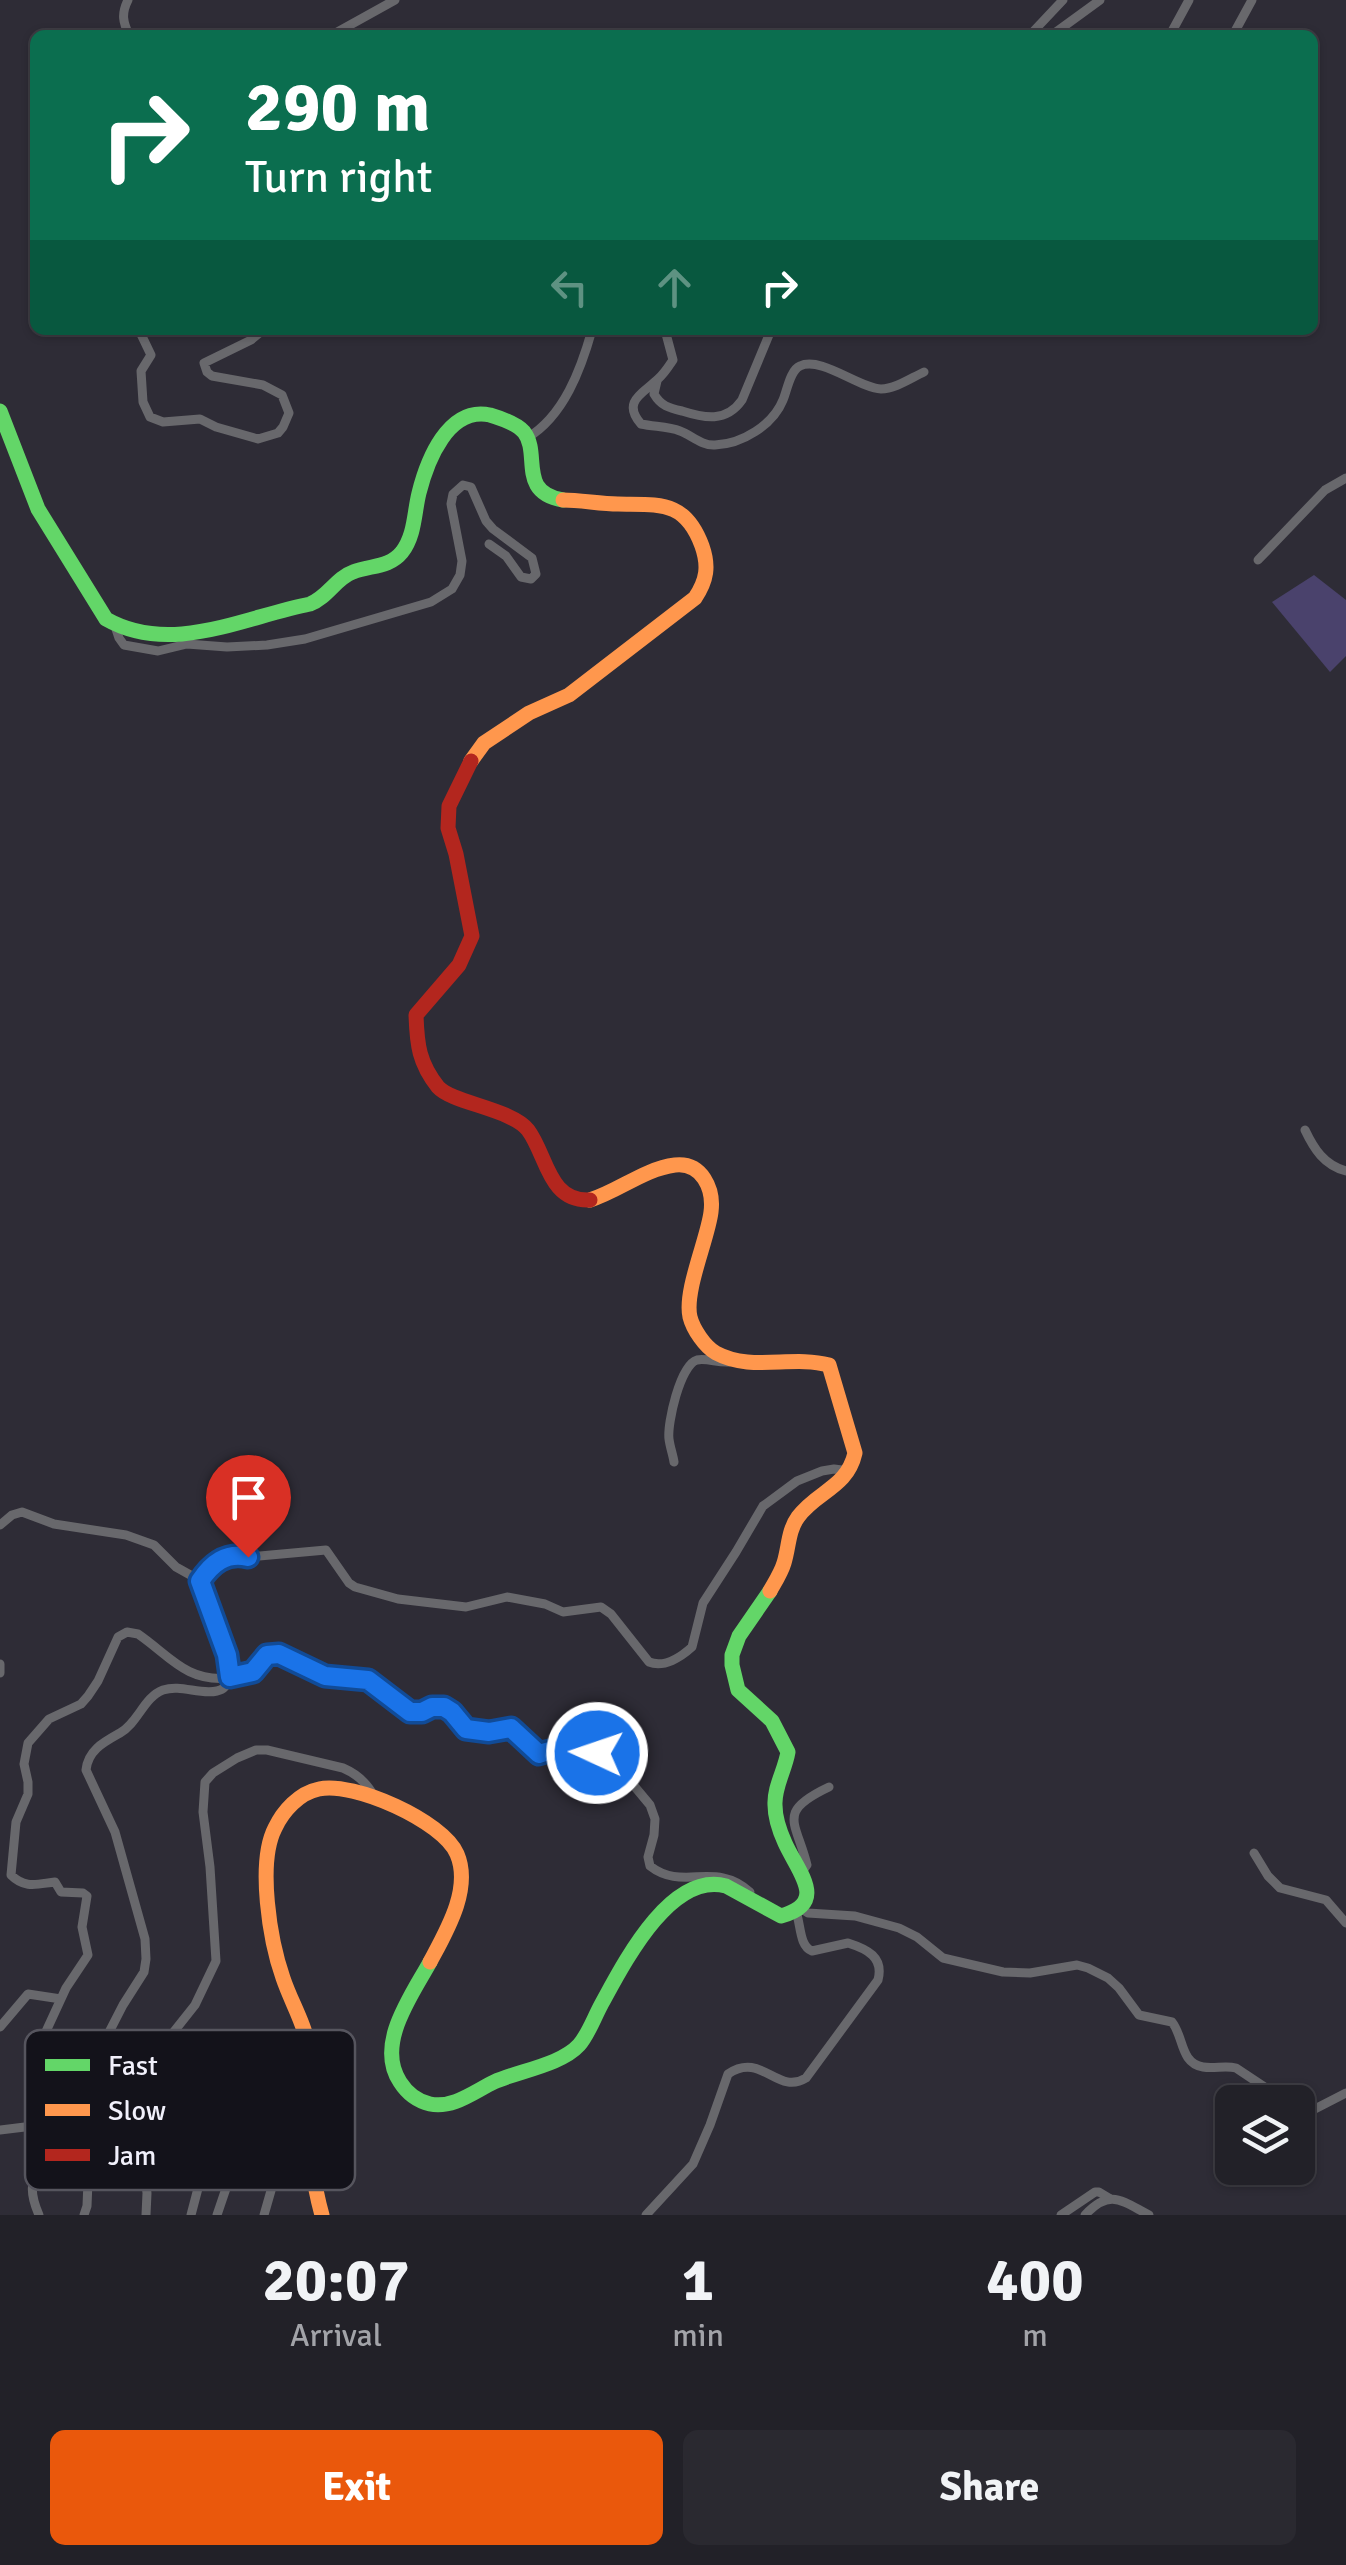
<!DOCTYPE html>
<html lang="en">
<head>
<meta charset="utf-8">
<style>
	:root { --surface:#222128; --page:#2a2930; --text:#f1f3f6; --muted:#a2a3a8; --line:#3f3e45; --accent:#ea580c }
	body { margin:0; font-family:Signika,sans-serif; background:var(--page); color:var(--text); height:100vh; display:flex; flex-direction:column; font-size:38px; white-space:nowrap }
	* { box-sizing:border-box; margin:0 }
	p { font-size:32px; color:var(--muted) }
	.icon { flex:none; width:55px; height:55px; fill:none; stroke:currentColor; stroke-width:2; stroke-linecap:round; stroke-linejoin:round }
	.map { position:relative; height:2215px; overflow:hidden }
	.panel { display:flex; flex-direction:column; background:var(--surface); flex:1 }
	.panel>* { flex:none }
	.hud { position:absolute; left:30px; top:30px; width:1288px; height:305px; border-radius:15px; box-shadow:0 2px 8px #0004,0 0 0 2px var(--line); background:#0b6e4f; color:#fff; overflow:hidden }
	.tools { position:absolute; left:1215px; top:2085px; display:grid; gap:20px }
	.tools a { display:grid; place-items:center; width:100px; height:100px; border-radius:15px; background:var(--surface); box-shadow:0 2px 8px #0004,0 0 0 2px var(--line); font-size:50px }
	.pin { position:absolute; display:grid; place-items:center; width:85px; height:85px; color:#fff; margin:-102px -42px; border-radius:50% 50% 50% 0; rotate:-45deg; box-shadow:0 0 10px #0007 }
	.pin .icon { rotate:45deg }
	.me { position:absolute; width:110px; margin:-55px; rotate:273deg; stroke-linejoin:round; filter:drop-shadow(0 0 8px #0008) }
	.turn { display:flex; align-items:center; gap:35px; height:210px; padding:0 50px; font-size:45px }
	.turn .icon { width:130px; height:130px; stroke-width:2.5 }
	.turn b { display:block; font-size:70px; line-height:85px }
	.lanes { display:flex; align-items:center; height:95px; padding:0 50px; background:#0003; justify-content:center; gap:50px; direction:ltr }
	.lanes .off { opacity:.35 }
	.eta { display:flex; justify-content:space-evenly; align-items:center; height:170px; text-align:center }
	.eta b { font-size:60px; font-weight:800; line-height:70px }
	.button { display:flex; gap:20px; margin-top:auto; padding:20px 50px }
	.button a { flex:1; height:115px; border-radius:15px; background:var(--accent); color:#fff; font-size:40px; font-weight:800; line-height:115px; text-align:center }
	.button a+a { background:var(--page); color:var(--text) }
	.map>svg:first-child { display:block }
	.green { fill:#4a426c }
	.lines { fill:none; stroke-linecap:round; stroke-linejoin:round }
	.street { stroke:#68686c; stroke-width:9 }
	.fast { stroke:#63d668; stroke-width:15 }
	.slow { stroke:#ff974d; stroke-width:15 }
	.jam { stroke:#b3261e; stroke-width:15 }
	.route-casing { stroke:#114b97; stroke-width:25 }
	.route { stroke:#1a73e8; stroke-width:18 }
	.key { fill:#13121a; stroke:#56555e; stroke-width:2.5 }
	.key-label { font-size:28px; fill:#f1f0fb }
</style>
</head>
<body>
<div class="map">
<svg width="1346" height="2215" viewBox="0 0 1346 2215">
	<rect width="100%" height="100%" fill="#2e2c36"/>
	<path class="green" d="M1314,575L1346,600V656L1330,672L1272,602Z"/>
	<g class="lines">
		<path class="street" d="M128,0C121,14 123,22 129,35
			M332,35L395,0
			M1030,35L1063,0
			M1052,35L1100,0
			M1170,35L1189,0
			M1233,35L1252,0
			M139,330L151,355L141,371L143,402L150,417L163,422L200,419L216,427L258,439L278,433L283,427L289,413L282,395L263,385L212,376L207,372L204,363L251,340L263,330
			M665,330L673,360C669,366 664,374 658,379C644,393 621,401 641,424C654,427 668,426 680,431C691,435 702,446 715,445C742,444 773,425 783,400C787,391 790,370 800,366C821,356 859,388 881,389C895,389 911,378 924,372
			M884,330L905,332L910,330
			M657,381L654,394C661,406 669,408 682,411C704,418 726,423 742,400L771,330
			M527,438C564,416 581,369 592,330
			M1258,560L1325,490L1346,478
			M115,626L119,638L124,645L158,651L187,644L227,647L267,645L305,639L431,602L452,589L460,575L462,561L451,504L453,494L463,485L471,487L486,521L493,529L532,558L536,574L531,579L521,577L506,556L489,544
			M1305,1130C1314,1149 1324,1165 1346,1171
			M674,1462C673,1455 670,1447 669,1439C667,1424 680,1365 697,1360C707,1358 718,1363 729,1362
			M0,1525L12,1515L22,1512L54,1524L126,1535L154,1545L176,1567L201,1581
			M0,1664V1673
			M1254,1853L1268,1876L1280,1888L1326,1900L1346,1923
			M802,1872L807,1865C796,1821 776,1812 829,1787
			M802,1909L808,1913L855,1916L899,1928L917,1937L943,1958L1003,1972L1030,1973L1077,1965L1088,1968L1108,1978L1119,1988L1139,2015L1172,2022C1184,2037 1180,2063 1203,2067C1215,2069 1225,2065 1236,2068L1287,2102
			M0,2027L28,1994L61,1999
			M133,2091L182,2111L224,2120
			M1298,2109L1309,2112L1346,2093
			M0,2130L33,2126
			M89,2174L144,2170
			M39,2215C24,2180 38,2179 45,2150L31,2119L29,2106L31,2064L66,1988L88,1955L82,1927L87,1896L83,1893L61,1892L55,1882C37,1884 25,1889 11,1875L16,1822L28,1794V1782L24,1764L28,1743L49,1719L81,1704L88,1696L98,1681L118,1637L127,1632L138,1634C170,1656 186,1682 228,1678C235,1677 245,1676 251,1672C258,1669 262,1660 267,1655L279,1654L325,1676L368,1680L410,1712H422L432,1707H444L452,1712L467,1729L489,1732L511,1728L539,1753L575,1746L619,1763L630,1781L650,1805L655,1819L654,1835L648,1857L650,1866C683,1892 715,1860 750,1892
			M84,2215L87,2206L89,2157L84,2099L86,2077L123,2005L144,1972L146,1959L145,1939L115,1832L86,1770C88,1750 104,1742 120,1733C138,1723 144,1697 163,1690C181,1684 199,1695 217,1691C249,1685 209,1605 202,1587L201,1581L224,1557L232,1555L248,1557L326,1550L349,1583L355,1587L398,1599L466,1607L507,1597L545,1604L563,1612L601,1607L611,1614L649,1662C664,1668 681,1657 692,1647L703,1603L736,1552L763,1506L797,1481L822,1471L834,1469L850,1471
			M146,2215L147,2193L133,2091L145,2068L195,2005L216,1961L210,1867L203,1812L205,1782L213,1773L237,1758L256,1750H267L343,1768C357,1774 368,1784 375,1798
			M191,2215L201,2177L221,2136L226,2116L236,2111L242,2118L236,2159L217,2215
			M264,2215L289,2128L292,2069L310,2056
			M646,2215L693,2164L710,2125L728,2074C762,2051 777,2096 806,2078L878,1980C884,1957 867,1949 848,1943L812,1951C799,1946 801,1924 796,1912
			M1061,2215L1095,2192H1099L1109,2198
			M1085,2215C1110,2188 1122,2201 1149,2215"/>
		<path class="fast" d="M0,411L38,509L106,619C171,656 244,617 310,604C328,597 336,578 353,572C371,565 389,568 402,552C415,535 414,513 419,493C427,461 448,406 490,415C500,418 517,424 524,432C541,454 517,492 563,500
			M430,1962C412,1995 375,2044 400,2082C407,2093 417,2101 430,2104C453,2109 475,2091 494,2082C518,2071 561,2065 579,2045C588,2035 594,2018 601,2005C623,1965 670,1871 726,1886L781,1916C829,1903 798,1872 785,1843C780,1832 775,1818 775,1805C774,1787 785,1770 788,1752L772,1721L738,1690L732,1665V1655L739,1636L770,1591"/>
		<path class="slow" d="M471,761L484,743L529,713L569,695L695,598C707,580 709,566 702,546C685,500 660,505 618,504C600,504 581,500 563,500
			M590,1200C619,1191 644,1169 675,1165C702,1162 714,1189 711,1212C708,1238 684,1291 690,1317C693,1329 705,1347 716,1353C751,1372 792,1355 829,1365L855,1453C847,1488 817,1491 798,1517C788,1531 789,1547 784,1563C781,1573 775,1582 770,1591
			M322,2215C312,2180 309,2146 309,2110C309,2090 312,2069 309,2049C305,2024 291,2002 283,1978C270,1941 257,1863 275,1828C283,1811 299,1793 319,1789C353,1781 443,1821 457,1854C472,1889 446,1932 430,1962"/>
		<path class="jam" d="M471,761L449,806L448,828L456,854L472,936L459,965L416,1015C417,1045 419,1063 438,1087C452,1103 512,1109 528,1130C547,1155 548,1202 590,1200"/>
	</g>
	<g class="lines">
		<g class="route-casing">
			<path id="route" d="M248,1557C226,1552 212,1563 200,1581L227,1655L230,1677L253,1672L267,1655L279,1654L325,1676L368,1680L410,1712H422L432,1707H444L452,1712L466,1729L489,1732L511,1728L539,1754C560,1747 575,1745 597,1753"/>
		</g>
		<use href="#route" class="route"/>
	</g>
	<rect x="25" y="2030" width="330" height="160" rx="15" class="key"/>
	<rect x="45" y="2059" width="45" height="12" fill="#63d668"/>
	<rect x="45" y="2104" width="45" height="12" fill="#ff974d"/>
	<rect x="45" y="2149" width="45" height="12" fill="#b3261e"/>
	<g class="key-label">
		<text x="108" y="2075">Fast</text>
		<text x="108" y="2120">Slow</text>
		<text x="108" y="2165">Jam</text>
	</g>
</svg>
<div class="tools">
<a><svg class="icon" aria-label="layers" viewBox="0 0 24 24"><path d="M12 4l9 5-9 5-9-5zM3 14l9 5 9-5"/></svg></a>
</div>
<div class="pin" style="left:248px;top:1557px;background:#d93025"><svg class="icon" aria-label="arrive" viewBox="0 0 24 24"><path d="M6 21V4h12l-3 4 3 4H6"/></svg></div>
<svg class="me" style="left:597px;top:1753px" viewBox="-20 -20 40 40"><circle r="17" fill="#1a73e8" stroke="#fff" stroke-width="3"/><path d="M0-11L8 9 0 5-8 9z" fill="#fff"/></svg>
<div class="hud">
<div class="turn"><svg class="icon" aria-label="right" viewBox="0 0 24 24"><path d="M7 20v-9h11M14 6l5 5-5 5"/></svg><div><b>290 m</b>Turn right</div></div>
<div class="lanes"><svg class="icon off" aria-label="left" viewBox="0 0 24 24"><path d="M17 20v-9H6M10 6l-5 5 5 5"/></svg><svg class="icon off" aria-label="ahead" viewBox="0 0 24 24"><path d="M12 20V5M6 11l6-6 6 6"/></svg><svg class="icon" aria-label="right" viewBox="0 0 24 24"><path d="M7 20v-9h11M14 6l5 5-5 5"/></svg></div>
</div>
</div>
<section class="panel">
<div class="eta">
<div><b>20:07</b><p>Arrival</p></div>
<div><b>1</b><p>min</p></div>
<div><b>400</b><p>m</p></div>
</div>
<div class="button"><a>Exit</a><a>Share</a></div>
</section>
</body>
</html>
